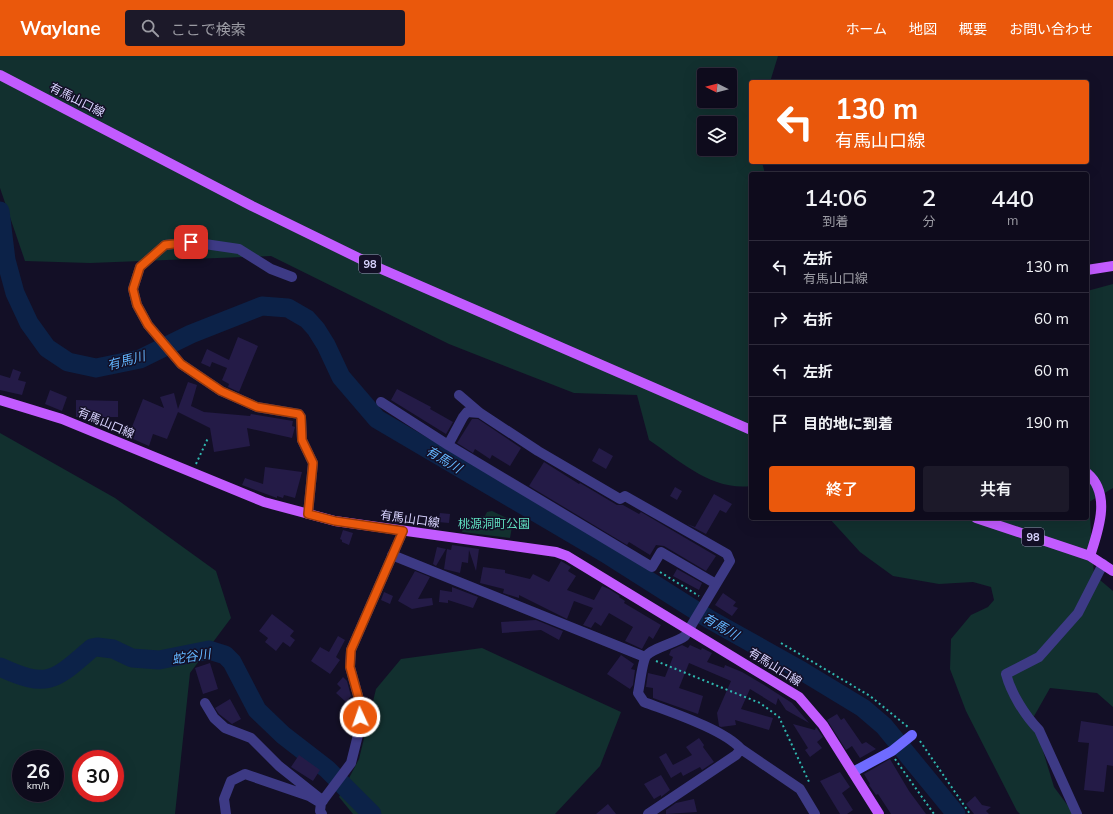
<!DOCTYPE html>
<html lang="ja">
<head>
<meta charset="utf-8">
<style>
	:root { --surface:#0e0b1c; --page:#1c1929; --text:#f1f3f6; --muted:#9b9ba3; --line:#2e2b3b; --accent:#ea580c }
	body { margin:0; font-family:Mulish,"Noto Sans JP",sans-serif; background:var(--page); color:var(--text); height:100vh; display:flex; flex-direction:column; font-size:15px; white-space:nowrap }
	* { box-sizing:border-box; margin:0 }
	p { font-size:13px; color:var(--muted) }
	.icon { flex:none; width:22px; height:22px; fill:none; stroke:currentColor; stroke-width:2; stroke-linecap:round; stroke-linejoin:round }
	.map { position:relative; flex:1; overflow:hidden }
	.panel { position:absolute; left:749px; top:116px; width:340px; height:348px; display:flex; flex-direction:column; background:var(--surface); border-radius:4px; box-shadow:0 4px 16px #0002,0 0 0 1px var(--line) }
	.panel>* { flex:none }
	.banner { position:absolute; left:749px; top:24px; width:340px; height:84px; border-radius:4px; box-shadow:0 4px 16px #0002,0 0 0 1px var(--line); background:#ea580c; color:#fff; overflow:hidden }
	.needle { width:26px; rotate:276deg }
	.buttons { position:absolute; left:697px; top:12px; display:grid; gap:8px }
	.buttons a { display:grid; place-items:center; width:40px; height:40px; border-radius:4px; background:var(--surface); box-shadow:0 4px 16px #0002,0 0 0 1px var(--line); font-size:20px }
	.speed { position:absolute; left:12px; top:694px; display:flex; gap:8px; font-size:20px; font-weight:700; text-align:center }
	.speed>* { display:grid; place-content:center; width:52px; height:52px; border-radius:50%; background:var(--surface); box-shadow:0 4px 16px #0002,0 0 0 1px var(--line); line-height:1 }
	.speed small { font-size:10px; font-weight:400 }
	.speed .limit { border:6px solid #d22; background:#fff; color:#111 }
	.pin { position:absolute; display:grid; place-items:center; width:34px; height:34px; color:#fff; margin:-17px; border-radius:8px; box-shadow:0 2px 6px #0006 }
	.me { position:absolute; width:44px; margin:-22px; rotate:357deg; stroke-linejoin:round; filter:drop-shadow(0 0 3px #0008) }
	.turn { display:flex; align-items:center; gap:14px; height:84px; padding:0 20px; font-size:18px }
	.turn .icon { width:52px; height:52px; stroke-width:2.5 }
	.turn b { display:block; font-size:28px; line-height:34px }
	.eta { display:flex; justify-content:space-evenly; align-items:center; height:68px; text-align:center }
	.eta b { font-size:24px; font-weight:600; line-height:28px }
	.action { display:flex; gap:8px; margin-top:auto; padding:8px 20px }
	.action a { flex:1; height:46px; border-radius:4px; background:var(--accent); color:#fff; font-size:16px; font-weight:600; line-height:46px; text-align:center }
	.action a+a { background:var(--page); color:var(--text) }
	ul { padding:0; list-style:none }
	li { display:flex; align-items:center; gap:12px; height:52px; padding:0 20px; border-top:1px solid var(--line) }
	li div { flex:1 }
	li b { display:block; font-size:15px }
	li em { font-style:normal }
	header { display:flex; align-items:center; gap:24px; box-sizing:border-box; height:56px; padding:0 20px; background:var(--accent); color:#fff }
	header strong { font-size:19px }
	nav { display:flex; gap:22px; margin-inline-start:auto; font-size:14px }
	.search { width:280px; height:36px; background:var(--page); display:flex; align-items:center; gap:10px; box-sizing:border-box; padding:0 14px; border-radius:4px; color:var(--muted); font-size:15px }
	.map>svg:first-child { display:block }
	.green { fill:#12302f; fill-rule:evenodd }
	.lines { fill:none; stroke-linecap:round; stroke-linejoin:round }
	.river { stroke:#0c2248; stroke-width:19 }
	.building { fill:#241b47 }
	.path { stroke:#2fb8b0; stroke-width:2; stroke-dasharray:2 3; stroke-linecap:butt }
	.street { stroke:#3d3a85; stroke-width:10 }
	.secondary { stroke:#6f6bff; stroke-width:10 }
	.primary { stroke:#c25bff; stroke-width:10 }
	.route-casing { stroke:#983908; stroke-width:10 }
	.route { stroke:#ea580c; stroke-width:7 }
	.labels { text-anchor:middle; stroke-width:3; stroke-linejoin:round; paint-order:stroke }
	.shield { fill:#130f26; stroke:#9e99be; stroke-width:1 }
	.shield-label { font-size:11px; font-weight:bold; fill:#d9d4ff }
	.street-label { font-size:12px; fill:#d9d4ff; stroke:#130f26 }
	.park-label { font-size:12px; fill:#5fe0c0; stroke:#130f26 }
	.water-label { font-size:13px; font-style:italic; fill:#62b6ff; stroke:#130f26 }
</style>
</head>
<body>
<header>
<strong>Waylane</strong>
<div class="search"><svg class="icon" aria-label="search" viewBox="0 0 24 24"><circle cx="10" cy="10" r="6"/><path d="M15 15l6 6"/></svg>ここで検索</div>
<nav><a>ホーム</a><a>地図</a><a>概要</a><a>お問い合わせ</a></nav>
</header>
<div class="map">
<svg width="1113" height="758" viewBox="0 0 1113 758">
	<rect width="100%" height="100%" fill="#130f26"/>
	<path class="green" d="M0,0H778L770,26H751V106H762L765,118H751V430C712,435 680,405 649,384L637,339L574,337L449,288L271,200L90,207L25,205L0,132ZM704,19H730V45H704ZM704,67H730V93H704Z
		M1113,228V432L1089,446L1094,519L1113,535V651L1097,637L1050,632L1033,662L1054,731L1074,758H1020L1017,755L966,655L950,613L951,583L971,559L988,551L994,544L991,531L973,526L939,528L893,520L860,496L829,462H1087V235Z
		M0,377L115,442L216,515L231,562L190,617L175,758H0ZM21,703H55V737H21ZM81,703H115V737H81Z
		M492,455L513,465L510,482L462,476L464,462H474L485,460L487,456Z
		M482,592L621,656L600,710L555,758H353L339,741L359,703L376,633L401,603Z"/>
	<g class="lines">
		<path class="river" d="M0,155L6,204L15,237L29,267L47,292L68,306L96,312L140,303L191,278L262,250L288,252L307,263L316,273L326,289L341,321L377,363L605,497L709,563L802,615L863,652L884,670L956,758
			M0,611C48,633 54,625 92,592L97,591L113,593L132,602L159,604L209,594L225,599L232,606L257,654L283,679L327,713L372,758"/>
	</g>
	<path class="building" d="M238,281L258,290L239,336L228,331L229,328L222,324L227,312L212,306L210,311L201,307L207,293L229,304Z
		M13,313L21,316L18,324L26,326L22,339L0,334V319L10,322Z
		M188,326L197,329L191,350L204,356L250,360L251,358L293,365L292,370L295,371L292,382L247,372L250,390L214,396L210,372L178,356L167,383L153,378L149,390L133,383L135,378L130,376L143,343L164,352L160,341L174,337L178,353Z
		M397,333L431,351L430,353L453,366L446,378L391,344Z
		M50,334L67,341L62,355L45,348Z
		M76,344L118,345V361H76Z
		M472,363H478L521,392L510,410L492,399L490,403L475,393L473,397L457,387Z
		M599,392L613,400L606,413L592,405Z
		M544,406L579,428L580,427L617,449H623L639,458L641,456L716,500L706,515L664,490L656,489L650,499L629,486L627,489L529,430Z
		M265,411L302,416L295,442L284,439L283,442L277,440V442L242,429L245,422L263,428Z
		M675,431L682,435L677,444L670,440Z
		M714,438L732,448L726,457L720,454L706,478L687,468L695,471Z
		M440,457L450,458L449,467L438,466Z
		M343,474L353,477L349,489L342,486V484L340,483Z
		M452,489L479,493L476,515L469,494L468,507L462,506L460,517L444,513L447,493L451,494Z
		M437,491L446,493L436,510L433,508Z
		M561,505L571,511L568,515L576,520L567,534L594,544L602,530L609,533L620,540L619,541L625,545L624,547L661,569L653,583L649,580L642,593L625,585L633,571L609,557L601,570L595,566L591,572L583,569L593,552L574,545L567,563L519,539V542L503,537L504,533L480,527L483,511L505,514V517L530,523L533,518L549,526Z
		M677,513L702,527L699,534L673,520Z
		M415,515L430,521L418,543L432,542L433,549L412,553L398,545Z
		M452,531L478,541L473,552L448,544V547L439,546L440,534L452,536Z
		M384,536L393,540L390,548L381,544Z
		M723,537L736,546L733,550L738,552L732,560L715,549Z
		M272,558L294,575L290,580L295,584L290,591L283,586L276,595L265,586L268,582L259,575Z
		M536,564L563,575L559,584L541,574L502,577L501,566Z
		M338,580L345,584L336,601L340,604L330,618L311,605L320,591L329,596Z
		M682,589L688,592L690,589L701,594L702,592L712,597L707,606L724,612L725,609L742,616L764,629L792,647L809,667L786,654L778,642L776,649L750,633L741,653L773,662L769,674L735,664L736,669L721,671L719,670L717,657L731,625L689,607L679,632L703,640L698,658L653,642V632L646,631L648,617L665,621L673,601L669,599L671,594Z
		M621,599L634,608L631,613L635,614L633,629L630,633L607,618Z
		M210,607L218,633L203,638L195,612Z
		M343,621L347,625L351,640L346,646L336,637L341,632L337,628Z
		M230,643L241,663L232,668L219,658L215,652Z
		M837,658L841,664L844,662L862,688L866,686L876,693L860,702L852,690L846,694L827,664Z
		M1081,665L1113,670V710L1107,709L1104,736L1084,734L1089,687L1078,686Z
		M793,668L815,674L816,671L823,681L817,686L822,692L810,701L805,694L808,692Z
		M699,682L704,689L703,691L714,706L702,714L700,711L683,720L681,716L671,722L659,701L666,697L673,709L692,699L686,691Z
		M299,699L320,714L313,725L291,711Z
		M890,703L909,735L926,758H891L878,738L876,739L869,729L870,728L864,718Z
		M840,716L850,731L842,737L853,754L847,758H840L820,725Z
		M661,719L670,734L661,741V739L654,743L644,728Z
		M975,740L982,749L991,751L986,755L989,758H974L966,748Z
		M694,743L697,756L666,758V754L676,747Z
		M608,748L616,758H596Z"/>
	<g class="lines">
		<path class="path" d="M196,408L208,382
			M660,516L699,540
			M781,587L870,640L908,671
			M656,605L760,647L779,661L810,728
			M920,685L970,758
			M895,703L934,758"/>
		<path class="street" d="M292,221L271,213L239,193L191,186L165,189L140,211L133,233L137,249L148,269L181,308L221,335L257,351L299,358L301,361L302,384L313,407L308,458
			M459,339L480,357L538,395L620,443L625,440L727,498L730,505L685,580C676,587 652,592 646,600C642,607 640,628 638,637L644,646C670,656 723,673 741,693L800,733L815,758
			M381,346L448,389L652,511L661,496L716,528
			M448,389L463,361L467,356L480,357
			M392,499L645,601
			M205,647L214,662L225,672L251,682L279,710L323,745
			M226,758L224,743L231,725L245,718L309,740L319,746
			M322,758L320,755L321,747L351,707L359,675L360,647L350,611L351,594L403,475
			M648,758L736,699L741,693
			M1077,758L1039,674C1025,660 1011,637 1006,618L1039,601L1078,557L1103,508"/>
		<path class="secondary" d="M853,716L892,695L912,679"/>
		<path class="primary" d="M0,19L252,150L379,212L751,374
			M1087,214L1113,210
			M0,344L62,363L264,446L335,465L556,496L567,500L799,641L823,669L879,758
			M1087,417C1112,438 1098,475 1090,500
			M976,462L1090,500L1113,515"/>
	</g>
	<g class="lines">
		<g class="route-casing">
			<path id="route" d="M191,186L165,189L140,211L133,233L137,249L148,269L181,308L221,335L257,351L299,358L301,361L302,384L313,407L308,458L335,465L403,475L351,594L350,611L360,647V661"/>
		</g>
		<use href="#route" class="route"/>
	</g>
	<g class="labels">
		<g class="shield">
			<rect x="359" y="199" width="22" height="18" rx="3"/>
			<rect x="1022" y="472" width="22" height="18" rx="3"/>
		</g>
		<g class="shield-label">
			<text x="370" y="212">98</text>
			<text x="1033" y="485">98</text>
		</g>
		<g class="street-label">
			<text transform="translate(77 44) rotate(27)" y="4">有馬山口線</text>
			<text transform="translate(106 367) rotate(23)" y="4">有馬山口線</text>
			<text transform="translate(410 463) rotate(8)" y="4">有馬山口線</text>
			<text transform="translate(775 611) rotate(32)" y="4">有馬山口線</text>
		</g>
		<g class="park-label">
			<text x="494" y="472">桃源洞町公園</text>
		</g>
		<g class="water-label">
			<text transform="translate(126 304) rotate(-15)" y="5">有馬川</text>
			<text transform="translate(444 403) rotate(31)" y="5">有馬川</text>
			<text transform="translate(721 570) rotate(30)" y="5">有馬川</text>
			<text transform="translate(191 600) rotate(-8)" y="5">蛇谷川</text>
		</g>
	</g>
</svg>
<div class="buttons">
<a><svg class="needle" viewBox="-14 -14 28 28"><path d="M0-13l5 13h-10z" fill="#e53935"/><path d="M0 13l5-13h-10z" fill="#9b9ba3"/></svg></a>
<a><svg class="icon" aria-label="layers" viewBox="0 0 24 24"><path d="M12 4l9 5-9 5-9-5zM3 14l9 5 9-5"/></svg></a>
</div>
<div class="speed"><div>26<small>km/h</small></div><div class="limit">30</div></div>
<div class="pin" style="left:191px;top:186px;background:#d93025"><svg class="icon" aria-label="arrive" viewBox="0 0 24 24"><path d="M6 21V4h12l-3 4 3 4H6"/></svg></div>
<svg class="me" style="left:360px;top:661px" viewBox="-20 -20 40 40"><circle r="17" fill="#ea580c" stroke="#fff" stroke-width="3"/><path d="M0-11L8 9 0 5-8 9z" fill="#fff"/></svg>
<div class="banner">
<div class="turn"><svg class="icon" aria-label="left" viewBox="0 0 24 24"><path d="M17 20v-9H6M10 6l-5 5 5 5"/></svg><div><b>130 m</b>有馬山口線</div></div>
</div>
<section class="panel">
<div class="eta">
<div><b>14:06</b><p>到着</p></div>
<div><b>2</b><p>分</p></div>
<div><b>440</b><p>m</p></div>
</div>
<ul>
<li><svg class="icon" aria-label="left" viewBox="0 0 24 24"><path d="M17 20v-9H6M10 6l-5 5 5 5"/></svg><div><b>左折</b><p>有馬山口線</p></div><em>130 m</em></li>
<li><svg class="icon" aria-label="right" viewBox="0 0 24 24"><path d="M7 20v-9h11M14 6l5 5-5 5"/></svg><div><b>右折</b></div><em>60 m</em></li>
<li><svg class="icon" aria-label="left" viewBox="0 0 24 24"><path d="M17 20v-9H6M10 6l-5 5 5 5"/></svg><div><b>左折</b></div><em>60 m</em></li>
<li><svg class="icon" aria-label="arrive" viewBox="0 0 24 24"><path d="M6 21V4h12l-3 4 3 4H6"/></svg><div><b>目的地に到着</b></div><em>190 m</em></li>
</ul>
<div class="action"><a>終了</a><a>共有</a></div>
</section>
</div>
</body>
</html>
